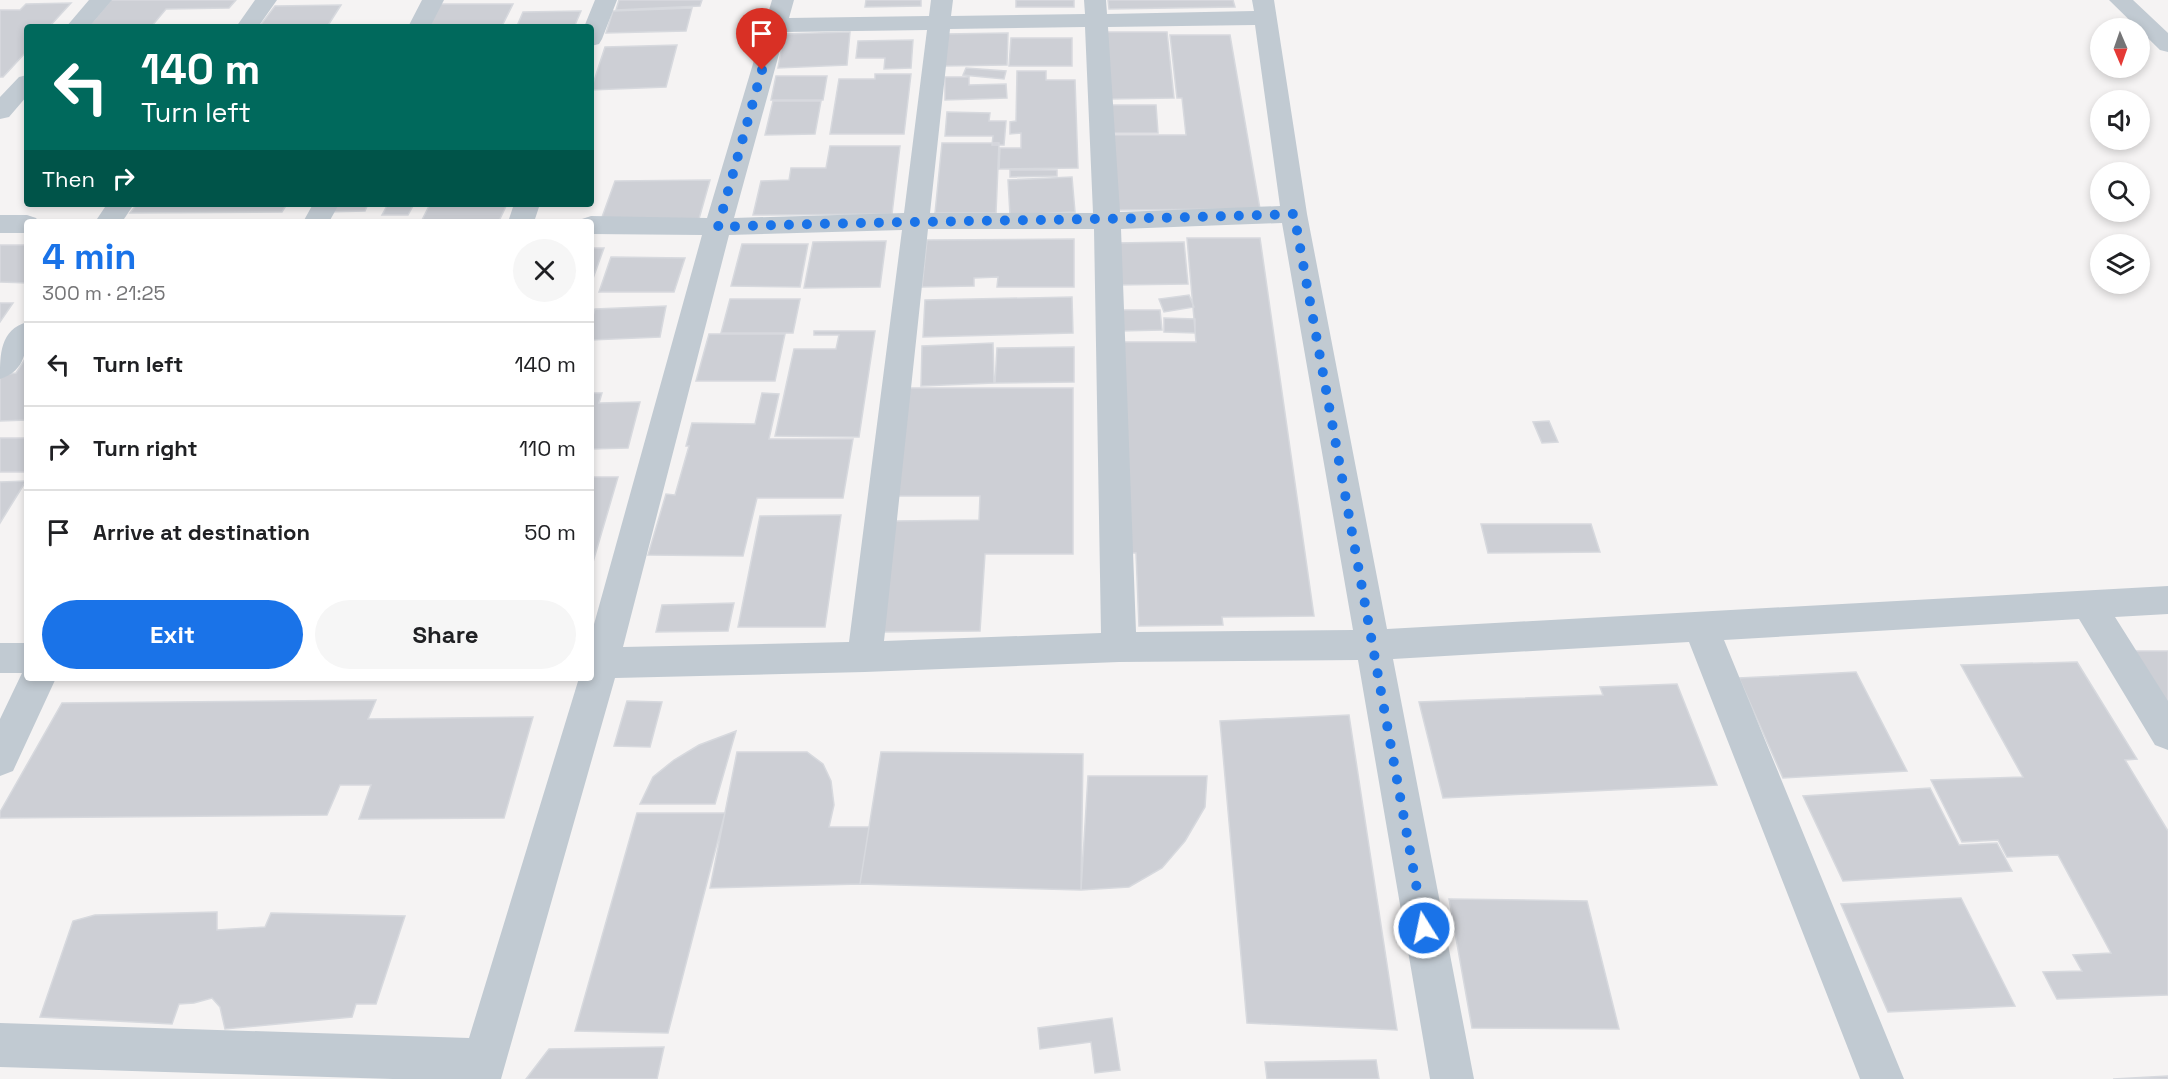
<!DOCTYPE html>
<html lang="en">
<head>
<meta charset="utf-8">
<style>
	:root { --surface:#fff; --page:#f6f6f6; --text:#202124; --muted:#757577; --line:#e0e0e0; --accent:#1a73e8 }
	body { margin:0; font-family:"Space Grotesk",sans-serif; background:var(--page); color:var(--text); height:100vh; display:flex; flex-direction:column; font-size:22px; white-space:nowrap }
	* { box-sizing:border-box; margin:0 }
	p { font-size:20px; color:var(--muted) }
	.icon { flex:none; width:33px; height:33px; fill:none; stroke:currentColor; stroke-width:2; stroke-linecap:round; stroke-linejoin:round }
	.map { position:relative; flex:1; overflow:hidden }
	.side { position:absolute; left:24px; top:219px; width:570px; height:462px; display:flex; flex-direction:column; background:var(--surface); border-radius:6px; box-shadow:0 3px 9px #0003 }
	.side>* { flex:none }
	.guide { position:absolute; left:24px; top:24px; width:570px; height:183px; border-radius:6px; box-shadow:0 3px 9px #0003; background:#00695c; color:#fff; overflow:hidden }
	.needle { width:39px; rotate:178deg }
	.tools { position:absolute; left:2090px; top:18px; display:grid; gap:12px }
	.tools a { display:grid; place-items:center; width:60px; height:60px; border-radius:50%; background:var(--surface); box-shadow:0 3px 9px #0003; font-size:30px }
	.pin { position:absolute; display:grid; place-items:center; width:51px; height:51px; color:#fff; margin:-62px -26px; border-radius:50% 50% 50% 0; rotate:-45deg; box-shadow:0 0 6px #0007 }
	.pin .icon { rotate:45deg }
	.me { position:absolute; width:66px; margin:-33px; rotate:350deg; stroke-linejoin:round; filter:drop-shadow(0 0 4px #0008) }
	.turn { display:flex; align-items:center; gap:21px; height:126px; padding:0 18px; font-size:27px }
	.turn .icon { width:78px; height:78px; stroke-width:2.5 }
	.turn b { display:block; font-size:42px; line-height:51px }
	.then { display:flex; align-items:center; height:57px; padding:0 18px; background:#0003; gap:12px; font-size:22px }
	.round { display:grid; place-items:center; flex:none; width:63px; height:63px; border-radius:32px; background:var(--page) }
	.headline { display:flex; align-items:center; justify-content:space-between; height:102px; padding:0 18px }
	h1 { font-size:36px; font-weight:700; line-height:45px; color:var(--accent) }
	.primary-button { display:flex; gap:12px; margin-top:auto; padding:12px 18px }
	.primary-button a { flex:1; height:69px; border-radius:36px; background:var(--accent); color:#fff; font-size:24px; font-weight:700; line-height:69px; text-align:center }
	.primary-button a+a { background:var(--page); color:var(--text) }
	ul { padding:0; list-style:none }
	li { display:flex; align-items:center; gap:18px; height:84px; padding:0 18px; border-top:2px solid var(--line) }
	li div { flex:1 }
	li b { display:block; font-size:22px }
	li em { font-style:normal }
	.map>svg:first-child { display:block }
	.building { fill:#cdcfd5; stroke:#d7d9de; stroke-width:1.5 }
	.lines { fill:none; stroke-linecap:round; stroke-linejoin:round }
	.minor { fill:#c1cad2; fill-rule:evenodd }
	.route { stroke:#1a73e8; stroke-width:10; stroke-dasharray:0 18 }
</style>
</head>
<body>
<div class="map">
<svg width="2168" height="1079" viewBox="0 0 2168 1079">
	<rect width="100%" height="100%" fill="#f5f3f3"/>
	<path class="building" d="M111,0H236L229,8L166,9L151,27H88Z
		M619,0H702L700,6L616,10Z
		M866,0H921V6L865,7Z
		M1016,0H1074V7H1016Z
		M1108,0H1233L1235,7L1109,9Z
		M71,3L49,27H27V51L3,77H0V10H20L26,4Z
		M440,4H513L502,26H427Z
		M341,5L327,27H259L275,6Z
		M692,8L686,31L606,33L613,11Z
		M581,11L575,25L517,26L523,12Z
		M850,32L847,65L778,68L784,34Z
		M1106,32H1167L1174,98L1109,99Z
		M1008,33L1007,65L943,66L945,34Z
		M1170,35H1230L1260,209L1110,210L1107,135H1186L1182,98H1177Z
		M1011,38H1072V66H1009Z
		M913,40L911,68L884,69L885,58H856L858,41Z
		M677,45L666,87L591,90L605,47Z
		M966,68L1006,71L1004,79L963,75Z
		M1017,71H1046V80H1075L1078,168L999,169L1000,148H1021V133L1010,134V122L1016,121Z
		M875,74H911L904,134H830L839,79H875Z
		M776,76H827L823,100H771Z
		M945,77H969V85L1006,84L1007,98L945,100Z
		M773,101H821L815,134L765,135Z
		M1112,105H1156L1158,133H1113Z
		M947,112L990,113L989,121H1006L1004,145H992L993,136H945Z
		M942,143H999L996,213H935Z
		M830,146H900L892,214L753,215L761,181L789,180L791,168H826Z
		M1010,170H1057V176L1010,177Z
		M1072,177L1075,212L1010,215L1008,180Z
		M710,180L699,219L601,220L615,181Z
		M137,204H287L282,212L130,213Z
		M332,204H368L365,211L328,212Z
		M388,204H414L408,215H382Z
		M430,204H507L499,221L421,222Z
		M1187,238H1260L1314,616L1222,617L1223,625L1139,626L1136,553H1115L1124,342H1196Z
		M1074,239V287H997L998,277L974,278V286L922,287L927,240Z
		M886,241L880,287L804,288L813,242Z
		M1184,242L1188,284L1115,285L1114,243Z
		M742,244H808L800,287L731,286Z
		M0,245H27V283L0,282Z
		M591,248H604L591,284Z
		M611,257L685,258L674,292H599Z
		M1189,295L1194,307L1164,312L1159,299Z
		M1072,297L1073,333L923,337L925,300Z
		M730,299H800L793,333H721Z
		M0,303H13L0,322Z
		M666,306L660,337L591,340V322L595,309Z
		M1119,310H1160L1162,330L1120,331Z
		M1164,318L1195,319V333L1164,332Z
		M814,331H875L859,437L775,436L794,349H836L839,335H814Z
		M709,334H785L775,381H696Z
		M993,343L994,383L921,386L922,346Z
		M1074,347V382L995,383L997,348Z
		M27,356V420L0,421V375L16,373Z
		M909,388H1073V554H985L980,631L883,632L895,521L979,520L980,496H897Z
		M591,393H602L599,403L640,402L628,448L591,449Z
		M762,393L779,394L769,439H853L843,498H757L743,556L648,555L666,494L675,495L689,446H686L692,423L755,424Z
		M1549,421L1558,442L1542,443L1533,422Z
		M0,438H27V472H0Z
		M591,477H618L591,569Z
		M26,481L0,523V482Z
		M841,515L825,627H738L760,516Z
		M1481,524H1591L1600,552L1488,553Z
		M734,603L728,631L656,632L662,605Z
		M2135,651H2168V704Z
		M2077,662L2137,759L2125,760L2168,831V995L2057,999L2043,972L2082,971L2073,955L2111,953L2058,855L2007,857L1998,840L1962,842L1931,780L2023,777L1961,665Z
		M1856,672L1907,771L1783,778L1739,678Z
		M1677,684L1717,785L1443,798L1419,702L1603,695L1600,687Z
		M376,700L368,719L533,717L504,818L359,819L371,785H340L327,815L0,818V812L62,703Z
		M627,701L662,702L650,747L614,746Z
		M1349,715L1397,1030L1247,1023L1220,721Z
		M736,731L715,804H640L653,777L674,760L699,745Z
		M737,752H807L823,764L831,781L834,805L829,827H869L860,884L710,888Z
		M881,752L1083,754L1081,890L860,884Z
		M1088,776H1207L1205,807L1185,841L1162,868L1129,887L1081,890Z
		M1930,788L1959,845L1997,843L2012,871L1843,881L1803,796Z
		M637,813H725L668,1033L575,1031Z
		M1961,898L2015,1006L1888,1012L1841,904Z
		M1449,899L1587,901L1619,1029L1472,1028Z
		M217,912V930L265,927L271,913L405,916L376,1004H356L352,1017L225,1029L220,1007L212,998L194,1003L179,1004L172,1024L40,1017L73,921L95,915Z
		M1112,1018L1120,1070L1095,1073L1091,1042L1040,1049L1038,1028Z
		M664,1047L657,1079H526L549,1049Z
		M1376,1060L1379,1079H1267L1265,1062Z
		M2168,1076V1079H2113Z"/>
	<g class="lines">
		<path class="minor" d="M89,0H112L89,27H66Z
			M255,0H277L258,27H236Z
			M422,0H444L430,27H408Z
			M595,0H617L602,39L599,44L591,46V27H584Z
			M772,0H794L789,18L929,16L931,0H953L951,16L1085,14L1084,0H1106L1107,14L1254,11L1252,0H1274L1307,214L1387,629L2168,586V614L2115,617L2168,701V750L2155,745L2079,619L1724,640L1904,1079H1860L1689,642L1393,659L1474,1079H1430L1358,660L1119,662L865,672L615,678L501,1079H393L0,1067V1023L469,1038L579,678H591V635L702,235L591,234V222H580L582,219L591,216L707,218ZM1255,25L1280,206L1120,212L1108,27ZM1085,27L1093,213H930L950,29ZM927,30L904,213L734,218L785,32ZM1282,223L1353,630L1136,632L1121,229ZM928,229H1094L1101,633L884,641ZM902,230L849,642L623,647L729,235Z
			M2109,0H2133L2168,33V52L2160,50Z
			M27,75V96L9,117L0,119V97L19,77Z
			M107,204H134L122,222H95Z
			M313,204H339L329,222H303Z
			M514,204H540L534,222H508Z
			M0,215H27L36,218L39,222H27V233H0Z
			M27,322C27,346 28,370 0,379C0,354 0,330 27,322Z
			M0,643H27V678H56L13,771L0,776V719L22,673H0Z"/>
	</g>
	<g class="lines">
		<path class="route" d="M762,70L718,227C910,220 1102,221 1294,214L1424,928"/>
	</g>
</svg>
<div class="tools">
<a><svg class="needle" viewBox="-14 -14 28 28"><path d="M0-13l5 13h-10z" fill="#e53935"/><path d="M0 13l5-13h-10z" fill="#757577"/></svg></a>
<a><svg class="icon" aria-label="sound" viewBox="0 0 24 24"><path d="M4 9h4l5-4v14l-5-4H4zM17 9q2 3 0 6"/></svg></a>
<a><svg class="icon" aria-label="search" viewBox="0 0 24 24"><circle cx="10" cy="10" r="6"/><path d="M15 15l6 6"/></svg></a>
<a><svg class="icon" aria-label="layers" viewBox="0 0 24 24"><path d="M12 4l9 5-9 5-9-5zM3 14l9 5 9-5"/></svg></a>
</div>
<div class="pin" style="left:762px;top:70px;background:#d93025"><svg class="icon" aria-label="arrive" viewBox="0 0 24 24"><path d="M6 21V4h12l-3 4 3 4H6"/></svg></div>
<svg class="me" style="left:1424px;top:928px" viewBox="-20 -20 40 40"><circle r="17" fill="#1a73e8" stroke="#fff" stroke-width="3"/><path d="M0-11L8 9 0 5-8 9z" fill="#fff"/></svg>
<div class="guide">
<div class="turn"><svg class="icon" aria-label="left" viewBox="0 0 24 24"><path d="M17 20v-9H6M10 6l-5 5 5 5"/></svg><div><b>140 m</b>Turn left</div></div>
<div class="then">Then<svg class="icon" aria-label="right" viewBox="0 0 24 24"><path d="M7 20v-9h11M14 6l5 5-5 5"/></svg></div>
</div>
<section class="side">
<div class="headline"><div><h1>4 min</h1><p>300 m · 21:25</p></div><a class="round"><svg class="icon" aria-label="close" viewBox="0 0 24 24"><path d="M6 6l12 12M18 6L6 18"/></svg></a></div>
<ul>
<li><svg class="icon" aria-label="left" viewBox="0 0 24 24"><path d="M17 20v-9H6M10 6l-5 5 5 5"/></svg><div><b>Turn left</b></div><em>140 m</em></li>
<li><svg class="icon" aria-label="right" viewBox="0 0 24 24"><path d="M7 20v-9h11M14 6l5 5-5 5"/></svg><div><b>Turn right</b></div><em>110 m</em></li>
<li><svg class="icon" aria-label="arrive" viewBox="0 0 24 24"><path d="M6 21V4h12l-3 4 3 4H6"/></svg><div><b>Arrive at destination</b></div><em>50 m</em></li>
</ul>
<div class="primary-button"><a>Exit</a><a>Share</a></div>
</section>
</div>
</body>
</html>
